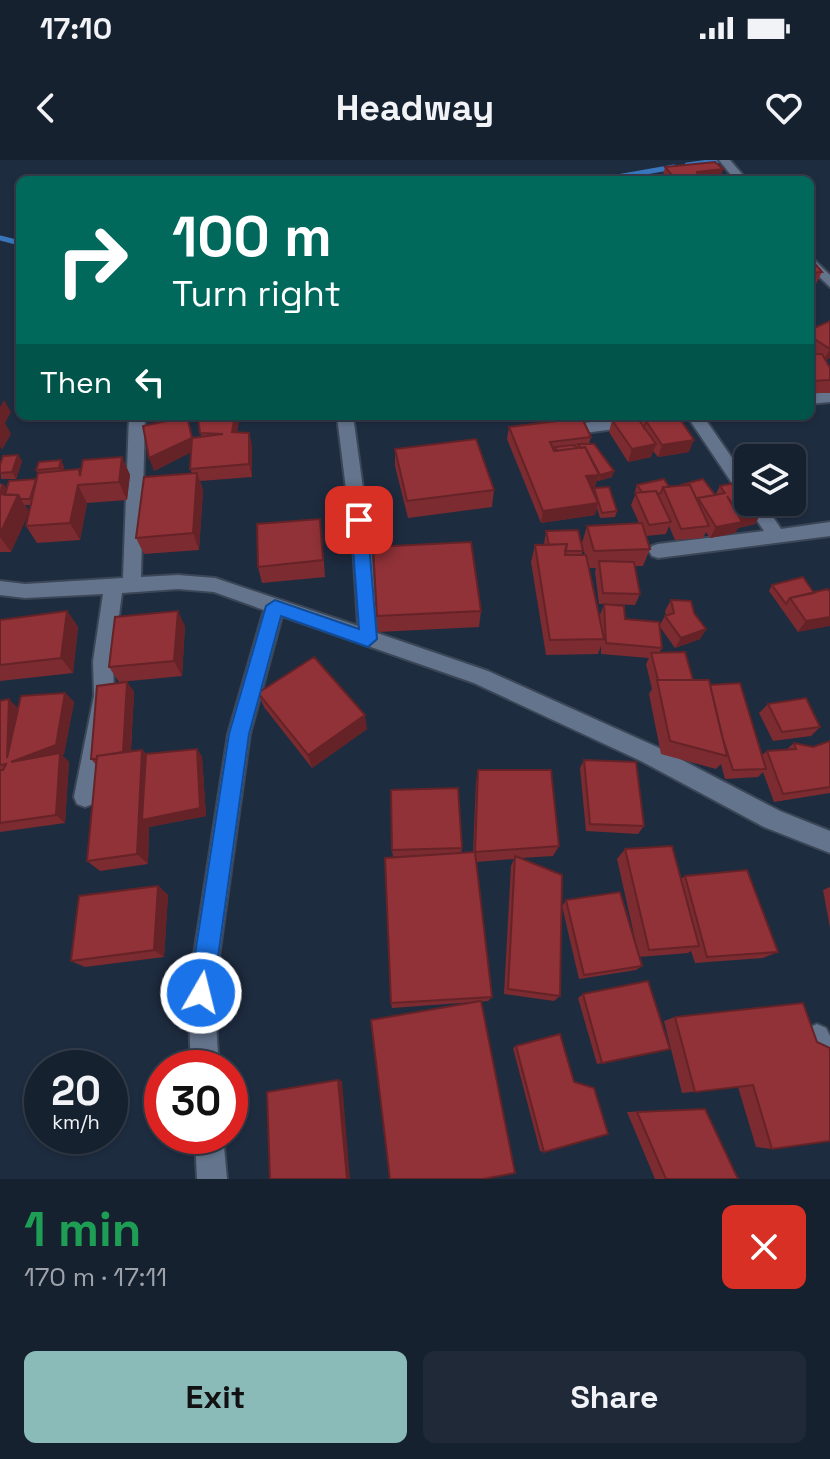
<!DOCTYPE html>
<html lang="en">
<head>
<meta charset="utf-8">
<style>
	:root { --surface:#162130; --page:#1f2938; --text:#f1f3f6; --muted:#9ea3ab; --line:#353e4c; --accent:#8bbbb9 }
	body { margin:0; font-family:"Space Grotesk",sans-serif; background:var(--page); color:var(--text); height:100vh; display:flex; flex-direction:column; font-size:30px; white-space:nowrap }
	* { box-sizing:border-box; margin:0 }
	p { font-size:26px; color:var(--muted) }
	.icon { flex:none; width:44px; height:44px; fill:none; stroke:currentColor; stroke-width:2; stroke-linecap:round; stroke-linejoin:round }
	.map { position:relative; height:1019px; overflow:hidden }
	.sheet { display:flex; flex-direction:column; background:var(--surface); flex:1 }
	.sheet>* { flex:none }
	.hud { position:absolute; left:16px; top:16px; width:798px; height:244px; border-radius:12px; box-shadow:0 2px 6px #0004,0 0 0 2px var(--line); background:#00695c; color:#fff; overflow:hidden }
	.controls { position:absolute; left:734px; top:284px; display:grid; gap:16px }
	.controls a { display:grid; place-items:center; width:72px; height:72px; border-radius:12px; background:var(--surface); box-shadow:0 2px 6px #0004,0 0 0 2px var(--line); font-size:40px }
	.speed { position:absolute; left:24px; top:890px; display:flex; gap:16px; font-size:40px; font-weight:700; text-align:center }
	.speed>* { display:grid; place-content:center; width:104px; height:104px; border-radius:50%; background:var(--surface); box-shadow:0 2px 6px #0004,0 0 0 2px var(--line); line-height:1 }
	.speed small { font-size:20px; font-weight:400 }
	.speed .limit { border:12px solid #d22; background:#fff; color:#111 }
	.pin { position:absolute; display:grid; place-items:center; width:68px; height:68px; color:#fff; margin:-34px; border-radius:16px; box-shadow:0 4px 12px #0006 }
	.me { position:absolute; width:88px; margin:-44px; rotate:8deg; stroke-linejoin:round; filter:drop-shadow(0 0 6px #0008) }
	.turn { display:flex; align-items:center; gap:28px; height:168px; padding:0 24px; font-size:36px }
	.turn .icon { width:104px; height:104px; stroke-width:2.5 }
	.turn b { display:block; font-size:56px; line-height:68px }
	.then { display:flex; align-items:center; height:76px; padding:0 24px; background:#0003; gap:16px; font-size:30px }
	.round { display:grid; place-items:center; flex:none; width:84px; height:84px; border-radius:12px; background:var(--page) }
	.overview { display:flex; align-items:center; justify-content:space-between; height:136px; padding:0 24px }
	h1 { font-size:48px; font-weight:600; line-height:60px; color:#1e9e55 }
	.primary-button { display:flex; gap:16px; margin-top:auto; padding:16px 24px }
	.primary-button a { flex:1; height:92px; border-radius:12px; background:var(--accent); color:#111; font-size:32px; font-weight:600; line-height:92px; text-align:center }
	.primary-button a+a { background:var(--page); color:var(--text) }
	.status { display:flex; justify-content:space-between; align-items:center; height:56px; padding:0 40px; background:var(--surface); direction:ltr }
	.status svg { height:22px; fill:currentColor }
	header { display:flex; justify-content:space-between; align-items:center; height:104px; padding:0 24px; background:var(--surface); font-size:36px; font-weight:600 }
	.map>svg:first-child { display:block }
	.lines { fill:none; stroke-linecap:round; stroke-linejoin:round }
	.stream { stroke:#3976bc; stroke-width:5 }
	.minor-casing { stroke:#3b4657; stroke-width:4 }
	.minor { fill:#64748c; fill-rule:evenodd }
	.wall { fill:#7c2b30; fill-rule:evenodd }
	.shaded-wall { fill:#652327 }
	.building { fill:#903238; stroke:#652327; stroke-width:2 }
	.route { fill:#1a73e8; stroke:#114b97; stroke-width:2 }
</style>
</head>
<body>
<div class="status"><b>17:10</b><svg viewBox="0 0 49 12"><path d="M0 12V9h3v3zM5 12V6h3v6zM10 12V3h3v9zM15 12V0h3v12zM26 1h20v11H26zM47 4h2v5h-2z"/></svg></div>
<header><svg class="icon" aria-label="back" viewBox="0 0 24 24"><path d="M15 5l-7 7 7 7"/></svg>Headway<svg class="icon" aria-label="heart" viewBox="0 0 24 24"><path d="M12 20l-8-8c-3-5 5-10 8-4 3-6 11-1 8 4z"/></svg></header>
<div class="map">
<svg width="830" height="1019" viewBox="0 0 830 1019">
	<rect width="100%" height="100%" fill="#1e2c40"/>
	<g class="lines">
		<path class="stream" d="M687,5L723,0
			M600,20L674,7
			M0,78L20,83"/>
		<g class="minor-casing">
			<path id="minor" d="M719,0H730L747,20H735Z
				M810,96L830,115V127L810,108Z
				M830,232V242L810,244V234Z
				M129,256H145L141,417L178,415L215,418L358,466L353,386L337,256H353L371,386L377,473L488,511L657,587L780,651L830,671V693L764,667L641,601L474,523L282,456L250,574L214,833L219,908H191L188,833L228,574L264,450L214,432L178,429L122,433L113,501L114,536L96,637L93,644L85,647L77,644L74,637L94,536L93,501L103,434L25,438L0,435V421L25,424L123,418Z
				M638,256H687L679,261L560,276L552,271L560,266Z
				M687,256H703L748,321V342H763L781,369L830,362V376L658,398L652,396L649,391L652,386L658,384L764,371L745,342L747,340L742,338Z
				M817,864L826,868L830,876V923L820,919L804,877L808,868Z
				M195,976H223L227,1019H197Z"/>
		</g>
		<use href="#minor" class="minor"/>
	</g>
	<path class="wall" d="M665,7L723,9L719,20H663L662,19Z
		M810,98L822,112L813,130H810Z
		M830,161V198L826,200L830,220V233H810V194H812L810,193V170Z
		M655,256L689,292L658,297L653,291L651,297L628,302L609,272L612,260H639Z
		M509,267L591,277L589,284L614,311L612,317L598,321L597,319L595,327H591L593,331L594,328L617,351L615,357L600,358L597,348L595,355L541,363L507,279Z
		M200,273H249L252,286V317L200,321L203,330L199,390L144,394L136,378L192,313L190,309L191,292L154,311L193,278L202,277Z
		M395,289L494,330L492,347L408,358L395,306Z
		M18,295L22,301L16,319H1L0,305Z
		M122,297L130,315L127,340L87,343L80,380L37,383L26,366L31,345H25L29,352L11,392H0V323L7,329L36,319L38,313L36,310L64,306L63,310L79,309L81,312Z
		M637,325L669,327L715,335L716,334L720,326L761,353L755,364L738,368L735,373L710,378L706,372L703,378L675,380L669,366L666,374L646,376L650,389L643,406H635L640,434L635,445L607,444L625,459L659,466L665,456H666L665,451L671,440L694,453L706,469L700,479L675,488L660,467L662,488L659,493L693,520L710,525L762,595L767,591L787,589L794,583L813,587L830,581V633L774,642L763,612L758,617L725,619L721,604L716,609L661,594L649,534L652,529L646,504L649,498L601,494V486L598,494L546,495L531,402L535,385H544L546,371L583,391L581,395H585L582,383L587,366L639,363L631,345L636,333L635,331ZM589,408H596L595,412L599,444H604L600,455V459Z
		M322,376L325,417L262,423L258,407Z
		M373,387L481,451L479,467L378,472Z
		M772,425L814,433L830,432L798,472L769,431Z
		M67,451L78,467L73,513L0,521V460Z
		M185,466L182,516L119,522L109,507Z
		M127,522L134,532L131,591L142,590L146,594L197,589L202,597L206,656L149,667L148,704L100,711L87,701L96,605L91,599Z
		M65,533L74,542L64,594L62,595L69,602L65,663L0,672V541L18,548Z
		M258,533L367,569L312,608L264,547Z
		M768,544L820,567L811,576L773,581L759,553Z
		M584,600L644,666L638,674L586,671L580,608Z
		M478,610L559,686L553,696L521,698L560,836L554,841L504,834L511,706L514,699L476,702L492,837L488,841L392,848L391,843L416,696L393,697L392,690L462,688L461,693H473L476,622Z
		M625,689L681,719L685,716L778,792L763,798L695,803L691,791L688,793L639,797L617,699Z
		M158,726L168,735L164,797L85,807L71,801Z
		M830,727V768L823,730Z
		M566,740L642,806L636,810L579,819L562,746Z
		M583,834L670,889L597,904L578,838Z
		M803,843L772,989L756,987L738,927L682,933L664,861L675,857Z
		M516,886L544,992L540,991L513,888Z
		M705,949L738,1019H655L627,952Z"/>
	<path class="shaded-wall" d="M723,9L719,20H688L697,12Z
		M830,189V198L823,202Z
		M4,240L11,252L5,263L11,274L2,290L0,286V247Z
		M235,256H240L235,285L232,272Z
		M187,257L196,290L154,311L149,298Z
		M249,273L252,286V317L249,304Z
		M694,280L689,292L658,297L662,285Z
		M656,284L651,297L628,302L632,289Z
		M18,295L22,301L16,319L12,312Z
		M122,297L130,315L127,340L119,322Z
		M61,300L64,306L63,314L59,308Z
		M614,311L612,317L598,321L600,315Z
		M197,313L203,330L199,390L193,373Z
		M599,315L595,327L583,328L586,316Z
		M3,323L7,329L0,347V330Z
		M78,325L87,343L80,380L70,363Z
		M18,335L29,352L11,392L0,377V374Z
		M598,343L595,355L541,363L543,351Z
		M761,353L755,364L738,368L735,373L710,378L716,367L738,362L742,357Z
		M67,451L78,467L73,513L61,498Z
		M178,451L185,466L182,516L174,501Z
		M830,457V466L798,472L806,461Z
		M706,469L700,479L675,488L681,478Z
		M127,522L134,532L130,603L123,595Z
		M65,533L74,542L64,594L62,595L69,602L65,663L56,655L21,610L7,598L9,539L19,549Z
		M365,555L367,569L312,608L308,595Z
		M197,589L202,597L206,656L149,667L148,704L137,694L142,590L152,603Z
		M158,726L168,735L164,797L154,790Z
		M338,920L342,921L350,1019H347Z"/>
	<path class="building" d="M715,2L723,9L697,12V19L676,20L665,7Z
		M810,98L822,112L810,113Z
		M830,161V189L810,176V170Z
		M810,194H822L830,208V220L810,221Z
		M198,256H235L232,272L249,273V304L190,309L192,278L223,274L200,273Z
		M636,256L656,284L632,289L612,260Z
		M658,256L660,259L646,261L644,268L639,259Z
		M678,256L694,280L662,285L646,261Z
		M187,257L192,278L149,298L143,266Z
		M582,258L591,277L550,282L554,291L585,287L599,315L586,316L598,343L543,351L509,267Z
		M476,279L494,330L407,341L395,289Z
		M578,284H594L614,311L600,315L585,287L581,288Z
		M574,285L577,288L557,291L555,287Z
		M18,295L12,312L0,313V305L3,296Z
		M122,297L119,322L78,325L70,363L26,366L38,313L79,309L80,316L83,300Z
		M61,300L59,308L36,310L39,302Z
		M197,313L193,373L136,378L144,317Z
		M36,319L30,339H21L18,335H5L9,321Z
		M664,319L669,327H663L661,333L658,334L656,331L642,332L637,325Z
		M703,319L715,335L698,338L697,340L690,325H681Z
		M740,322L748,334V342H754L761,353L742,357L727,336L742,362L716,367L698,338L725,333L720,326Z
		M690,325L709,366L681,369L663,327Z
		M609,327L617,351L602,353L594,328Z
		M656,331L671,362L649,365L635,333Z
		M0,334L18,335L0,374Z
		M320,359L323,400L258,407L257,364Z
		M642,363L650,389L594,391L587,366Z
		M578,370L583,391H565L567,384L549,385L546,371Z
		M471,382L481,451L377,456L373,387Z
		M567,384L565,395H586L604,479L550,480L535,385Z
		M599,401L634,402L640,434L603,433Z
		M803,417L814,433L790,438L786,444L772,425Z
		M828,429L830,432V457L806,461L790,438Z
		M671,440L691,441L694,453L706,469L681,478L665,456L674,453Z
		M604,444L624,446L625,459L659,462L662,488L606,483Z
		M67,451L61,498L0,505V460Z
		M178,451L174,501L109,507L115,457Z
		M685,492L693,520H658L651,493Z
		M314,497L365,555L308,595L258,533Z
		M657,520H709L727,596L670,581Z
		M127,522L123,592L97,596V599H91L97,526Z
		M740,523L766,609L733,610L722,576L710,525Z
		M65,533L56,585L11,602L60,593L56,655L0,663V610H3L6,604L0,605V541L9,539L7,598L21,536Z
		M806,538L820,567L782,572L768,544Z
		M830,581V627L783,634L767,591L796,589L794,583L813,587Z
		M197,589L200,648L142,660L146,594Z
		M142,590L137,694L87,701L97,596Z
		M584,600L636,602L644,666L590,664Z
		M478,610H551L559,686L475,692Z
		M458,628L462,688L392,690L391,630Z
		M672,686L699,786L649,790L625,689Z
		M475,692L492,837L391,843L385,698Z
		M515,696L562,715L560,836L508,829Z
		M747,710L778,792L707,797L685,716Z
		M158,726L154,790L71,801L79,736Z
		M620,732L642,806L584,815L566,740Z
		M648,821L670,889L602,903L583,834Z
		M481,841L515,1013L483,1019H390L371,860Z
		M803,843L817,882L830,888V981L772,989L753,925L695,932L675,857Z
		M560,874L574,922L594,928L608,974L544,992L516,886Z
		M338,920L347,1019H270L267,932Z
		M705,949L738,1019H666L637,952Z"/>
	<path class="route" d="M359,354L367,360L377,479L368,487L281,456L249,574L213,833L209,841L201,845L193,841L189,833L229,574L266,446L275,440L359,469L351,360Z"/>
</svg>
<div class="controls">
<a><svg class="icon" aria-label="layers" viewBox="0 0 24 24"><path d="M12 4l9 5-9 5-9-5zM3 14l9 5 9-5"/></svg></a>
</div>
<div class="speed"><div>20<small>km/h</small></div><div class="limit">30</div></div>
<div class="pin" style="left:359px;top:360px;background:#d93025"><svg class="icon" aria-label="arrive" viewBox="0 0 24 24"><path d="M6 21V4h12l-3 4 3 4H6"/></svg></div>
<svg class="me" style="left:201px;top:833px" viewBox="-20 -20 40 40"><circle r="17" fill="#1a73e8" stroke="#fff" stroke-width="3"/><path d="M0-11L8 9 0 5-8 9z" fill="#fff"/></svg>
<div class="hud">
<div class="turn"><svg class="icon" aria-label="right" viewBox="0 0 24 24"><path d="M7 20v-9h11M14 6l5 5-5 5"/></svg><div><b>100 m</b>Turn right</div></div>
<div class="then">Then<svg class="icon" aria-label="left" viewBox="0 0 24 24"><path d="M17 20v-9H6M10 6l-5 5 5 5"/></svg></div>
</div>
</div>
<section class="sheet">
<div class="overview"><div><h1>1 min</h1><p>170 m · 17:11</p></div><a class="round" style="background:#d93025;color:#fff"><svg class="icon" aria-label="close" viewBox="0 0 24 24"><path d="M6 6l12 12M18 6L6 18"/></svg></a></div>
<div class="primary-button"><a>Exit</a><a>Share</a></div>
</section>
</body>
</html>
